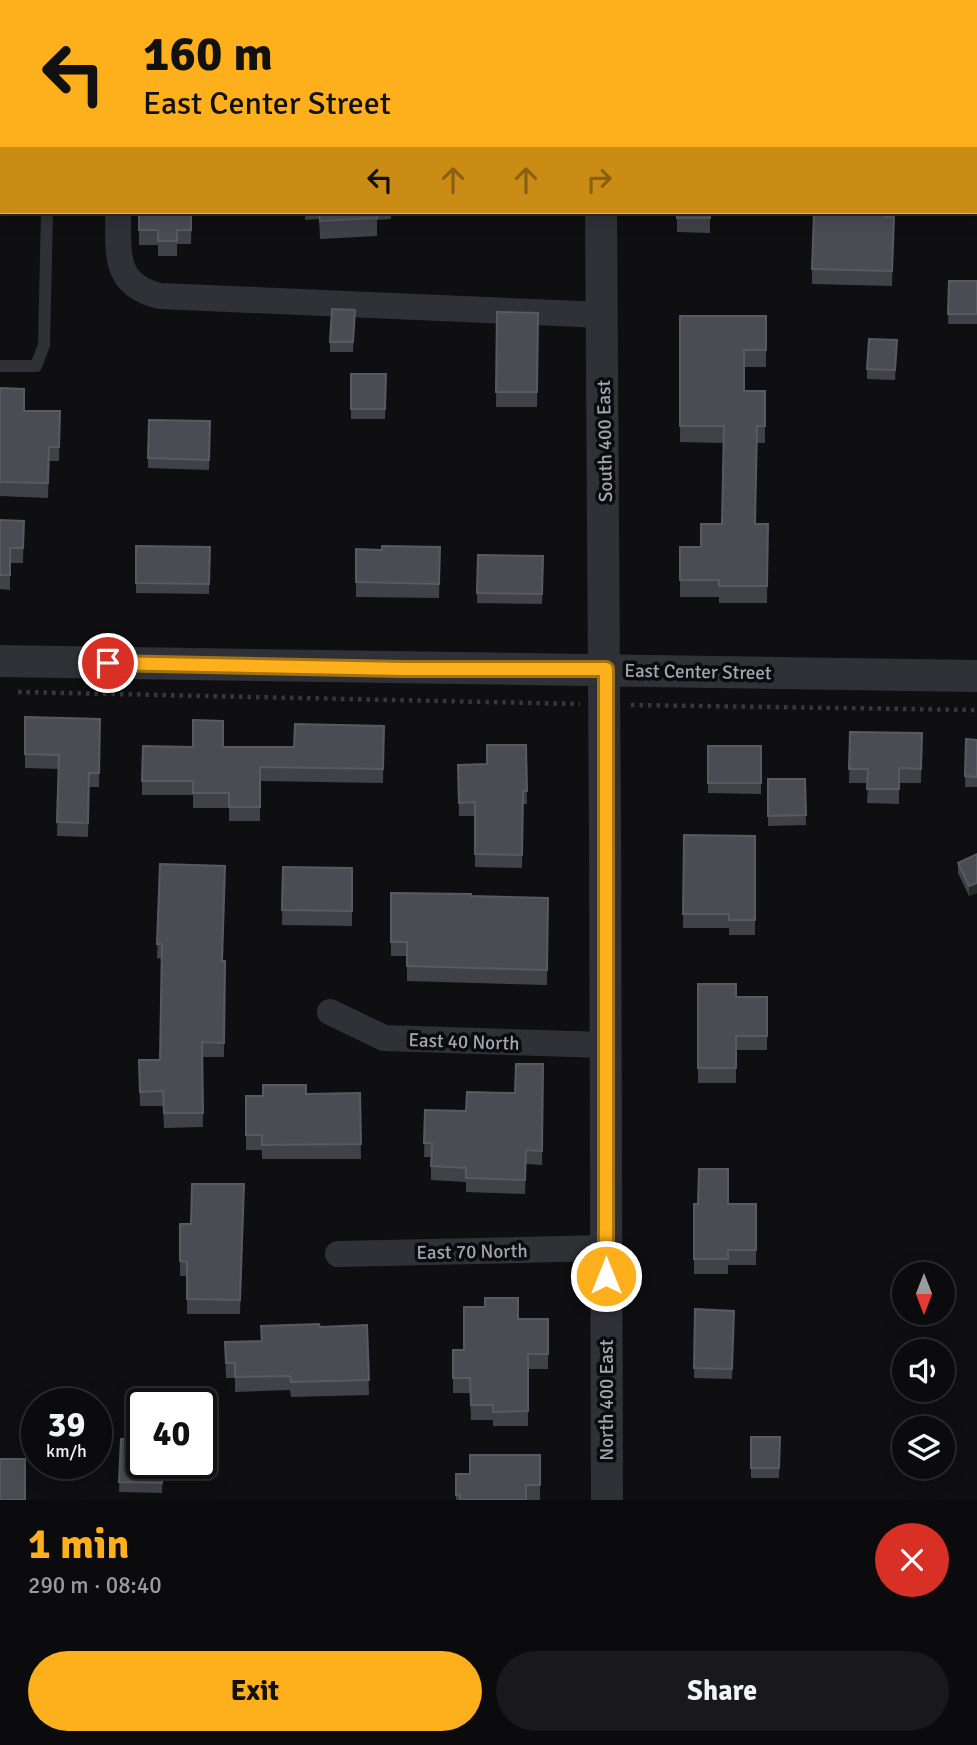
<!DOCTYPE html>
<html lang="en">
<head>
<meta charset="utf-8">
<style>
	:root { --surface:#0b0b0d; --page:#19191b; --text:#f1f3f6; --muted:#9a9b9d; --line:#2b2b2e; --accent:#fdb01b }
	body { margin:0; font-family:Signika,sans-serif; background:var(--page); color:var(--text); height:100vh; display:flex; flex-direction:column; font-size:26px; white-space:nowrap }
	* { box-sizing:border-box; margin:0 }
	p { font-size:23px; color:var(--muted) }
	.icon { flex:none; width:38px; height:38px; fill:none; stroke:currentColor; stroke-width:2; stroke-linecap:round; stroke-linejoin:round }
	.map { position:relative; height:1500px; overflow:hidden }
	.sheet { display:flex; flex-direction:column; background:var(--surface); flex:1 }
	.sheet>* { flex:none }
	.hud { position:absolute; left:0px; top:0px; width:978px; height:214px; box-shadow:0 4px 18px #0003,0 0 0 2px var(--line); background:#fdb01b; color:#111; overflow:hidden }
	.needle { width:46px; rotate:180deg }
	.fabs { position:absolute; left:892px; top:1262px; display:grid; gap:14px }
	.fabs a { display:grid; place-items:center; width:63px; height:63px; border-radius:50%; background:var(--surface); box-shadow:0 4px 18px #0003,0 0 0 2px var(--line); font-size:35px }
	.speed { position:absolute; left:21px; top:1388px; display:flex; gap:14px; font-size:35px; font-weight:700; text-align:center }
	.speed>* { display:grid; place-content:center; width:91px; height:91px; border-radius:50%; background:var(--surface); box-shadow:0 4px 18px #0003,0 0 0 2px var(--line); line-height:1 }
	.speed small { font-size:18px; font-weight:400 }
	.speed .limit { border:4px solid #111; border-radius:10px; background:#fff; color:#111 }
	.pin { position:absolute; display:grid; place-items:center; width:60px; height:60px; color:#fff; margin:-30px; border:4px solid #fff; border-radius:50%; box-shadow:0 2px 7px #0007 }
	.me { position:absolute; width:77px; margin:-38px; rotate:0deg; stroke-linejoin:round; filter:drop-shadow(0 0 5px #0008) }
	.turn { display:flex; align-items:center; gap:24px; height:147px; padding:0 28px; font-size:32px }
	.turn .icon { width:91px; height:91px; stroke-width:2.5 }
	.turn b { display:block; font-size:49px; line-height:60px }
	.lanes { display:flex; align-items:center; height:66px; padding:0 28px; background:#0003; justify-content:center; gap:35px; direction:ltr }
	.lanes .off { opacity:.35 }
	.round { display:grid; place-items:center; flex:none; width:74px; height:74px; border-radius:37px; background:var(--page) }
	.overview { display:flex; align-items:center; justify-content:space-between; height:119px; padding:0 28px }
	h1 { font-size:42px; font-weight:700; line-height:52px; color:var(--accent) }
	.primary-button { display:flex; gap:14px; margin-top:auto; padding:14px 28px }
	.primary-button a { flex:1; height:80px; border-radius:42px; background:var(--accent); color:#111; font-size:28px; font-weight:700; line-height:80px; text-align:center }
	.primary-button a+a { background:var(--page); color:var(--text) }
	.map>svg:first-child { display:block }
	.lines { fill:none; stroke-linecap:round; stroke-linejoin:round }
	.path { stroke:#36383d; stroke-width:4.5; stroke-dasharray:3.5 5; stroke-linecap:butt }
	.service { stroke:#303136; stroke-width:12 }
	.minor { stroke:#303136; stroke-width:26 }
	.tertiary { stroke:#303136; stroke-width:32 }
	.wall { fill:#404247 }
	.shaded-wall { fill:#28292d }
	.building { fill:#4b4c53; stroke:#585a62; stroke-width:2 }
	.route-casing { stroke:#a47212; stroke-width:18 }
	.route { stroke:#fdb01b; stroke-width:12 }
	.labels { text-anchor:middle; stroke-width:7; stroke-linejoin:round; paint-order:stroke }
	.street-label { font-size:19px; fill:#a0a6b3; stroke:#0b0b0c }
</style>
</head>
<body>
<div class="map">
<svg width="977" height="1500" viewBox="0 0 977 1500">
	<rect width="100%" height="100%" fill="#0f0f11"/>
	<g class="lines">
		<path class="path" d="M18,692L580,704
			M631,705L977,710"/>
		<path class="service" d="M0,99H2
			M0,158H2
			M0,366H36L44,345L47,212"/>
		<path class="minor" d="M118,212C119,252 112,285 160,296L603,315
			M330,1012L384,1038L605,1045
			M338,1254L605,1248"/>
		<path class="tertiary" d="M599,0V2
			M601,212C606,641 605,1071 607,1500
			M0,661L977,676"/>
	</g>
	<path class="wall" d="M724,0H763V2H724Z
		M139,212H192L191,244H177V256H158V245H139Z
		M305,212H391V219L377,220V236L320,239L319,219L305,220Z
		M677,212H723V213H710V233L677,232Z
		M885,217H894L892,286L812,284V269Z
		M949,281H977V324H948Z
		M355,310L353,352H330V342Z
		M497,312L538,313L537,407H496Z
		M680,316H766V367H744V391H765V443H757L755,524H768L767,603H719V597H680V547H701L722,524L723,443L680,442Z
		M897,340L895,380L867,379V369Z
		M386,374L385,419H351V409Z
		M0,388L24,411H60L59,461H49L48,498L0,496Z
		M210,421L209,470L148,468V458Z
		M0,520L24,521L23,563H10V590L0,589Z
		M136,546L210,547L209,594L136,593Z
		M440,547L439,598L356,597V549L382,550Z
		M478,555L543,556L542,604L477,603Z
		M25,717L100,719L99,787H89L88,837L57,836L59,769L25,768Z
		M384,726L383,783L260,781V821H229V808H193V795H142V781L223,747H294Z
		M850,732L922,733L921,783H899V804L867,803L868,783H849Z
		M966,739L977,740V787H965Z
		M526,745L527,804H523L522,868L475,867V816H459L458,765L487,764Z
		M708,746H761V794L708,793Z
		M768,779H805L806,825L768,826Z
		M684,835L755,836V935H729V928H683Z
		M977,854V893L969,896L958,873V863Z
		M160,864L223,961H225L224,1057H202L203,1127L164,1128L163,1106H140L139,1075L160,1060L162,959L157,958Z
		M283,867L352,868V926L282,925Z
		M391,893L548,898L547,985L407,981V956H391Z
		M698,984L736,997H767V1050H736V1083H698Z
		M543,1064L542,1165L526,1164L525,1194L466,1192V1182L431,1180V1157H424L425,1110L466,1111L515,1093Z
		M360,1093L361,1159H262V1150H246V1096L306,1094Z
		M244,1199L240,1314H187V1276H180V1224H191Z
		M694,1204H756V1265H728V1274H694Z
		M695,1309L734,1311L732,1379L694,1378Z
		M518,1319H548V1369H528V1426H493V1420H471L470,1393H453V1350H464Z
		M367,1325L369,1395L291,1397L290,1390L235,1392V1378H226L225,1342L261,1341V1326L320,1327Z
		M751,1437H780L779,1478H751Z
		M121,1439L163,1463L162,1493L119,1492Z
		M540,1455V1500H456V1474H470Z"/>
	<path class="shaded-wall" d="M977,883V893L969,896V886Z"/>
	<path class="building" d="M139,212H191V230H177V241H158V230H139Z
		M319,212H377V218L320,221Z
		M677,212H710V218H677Z
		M814,212H885V217H894L892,271L812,269Z
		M949,281H977V314H948Z
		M332,309L355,310L353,342H330Z
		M497,312L538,313L537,392H496Z
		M680,316H766V350H744V391H765V426H757L755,524H768L767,586H719V580H680V547H701V524H722L724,426H680Z
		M869,339L897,340L895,370L867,369Z
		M351,374H386L385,409H351Z
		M0,388L24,389V411H60L59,447H49L48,483L0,482Z
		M149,420L210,421L209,460L148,458Z
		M0,520L24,521L23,548H10V575H0Z
		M136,546L210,547L209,584L136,583Z
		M382,546L440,547L439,584L356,582V549L382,550Z
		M478,555L543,556L542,594L477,593Z
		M25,717L100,719L99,773H89L88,823L57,822L59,755L25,754Z
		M193,720L223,721V747H294L295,724L384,726L383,769L260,767V807H229V793H193V781H142L143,746L193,747Z
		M850,732L922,733L921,769L899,768V789H867L868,769H849Z
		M966,739L977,740V777L965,776Z
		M487,745H526L527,791H523L522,855L475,854V802L459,803L458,765L487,764Z
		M708,746H761V783H708Z
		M768,779H805L806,815L768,816Z
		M684,835L755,836V920H729V914H683Z
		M977,854V883L969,886L958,863Z
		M160,864L225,866L222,961H225L224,1043L202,1042L203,1113H164L163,1091L140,1092L139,1060H160L162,944H157Z
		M283,867L352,868V911L282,910Z
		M391,893L471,894V896L548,898L547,970L407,966V942H391Z
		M698,984H736V997H767V1036H736V1068H698Z
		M516,1064H543L542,1151L526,1150L525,1180L466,1178V1168L431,1166L432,1143H424L425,1110L466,1111L467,1092L515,1093Z
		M263,1085H306V1094L360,1093L361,1144L262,1145V1135H246V1096H263Z
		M699,1169H728V1204H756V1250H728V1259H694V1204H698Z
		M192,1184H244L240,1300L187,1299V1262L180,1261V1224H191Z
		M485,1298H518V1319H548V1354H528V1411L493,1412V1405H471L470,1378H453V1350H464V1307H485Z
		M695,1309L734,1311L732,1369L694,1368Z
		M319,1324L320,1327L367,1325L369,1380L291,1382L290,1376L235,1377V1363H226L225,1342L262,1341L261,1326Z
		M751,1437H780L779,1468H751Z
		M121,1439H142V1463H163L162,1483L119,1482Z
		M470,1455H540V1485H526V1500H460V1495H456V1474H470Z
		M0,1459H25V1500H0Z"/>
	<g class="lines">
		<g class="route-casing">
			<path id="route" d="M108,663L403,669H606V1276"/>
		</g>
		<use href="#route" class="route"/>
	</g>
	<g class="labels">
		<g class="street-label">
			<text transform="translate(604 441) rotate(-91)" y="7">South 400 East</text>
			<text transform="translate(698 671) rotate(1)" y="7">East Center Street</text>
			<text transform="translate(464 1041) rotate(2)" y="7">East 40 North</text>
			<text transform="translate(472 1251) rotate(-1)" y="7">East 70 North</text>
			<text transform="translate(606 1400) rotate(-90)" y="7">North 400 East</text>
		</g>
	</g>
</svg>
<div class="fabs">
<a><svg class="needle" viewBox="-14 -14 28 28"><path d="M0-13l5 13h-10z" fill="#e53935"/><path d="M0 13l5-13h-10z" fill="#9a9b9d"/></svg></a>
<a><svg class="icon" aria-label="sound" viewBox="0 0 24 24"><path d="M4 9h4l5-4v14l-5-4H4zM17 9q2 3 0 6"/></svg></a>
<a><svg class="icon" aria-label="layers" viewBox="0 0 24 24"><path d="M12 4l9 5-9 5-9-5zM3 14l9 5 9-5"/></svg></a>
</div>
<div class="speed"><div>39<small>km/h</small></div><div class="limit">40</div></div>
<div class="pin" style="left:108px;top:663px;background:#d93025"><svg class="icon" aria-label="arrive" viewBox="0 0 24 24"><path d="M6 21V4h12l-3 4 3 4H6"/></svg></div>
<svg class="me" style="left:606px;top:1276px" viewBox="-20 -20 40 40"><circle r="17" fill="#fdb01b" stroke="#fff" stroke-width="3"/><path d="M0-11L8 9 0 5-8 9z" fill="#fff"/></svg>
<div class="hud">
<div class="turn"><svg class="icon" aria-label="left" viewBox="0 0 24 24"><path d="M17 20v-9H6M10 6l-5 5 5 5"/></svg><div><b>160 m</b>East Center Street</div></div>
<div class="lanes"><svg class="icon" aria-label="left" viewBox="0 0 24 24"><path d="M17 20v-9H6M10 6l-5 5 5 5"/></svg><svg class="icon off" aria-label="ahead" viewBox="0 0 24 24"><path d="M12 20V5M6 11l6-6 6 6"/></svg><svg class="icon off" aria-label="ahead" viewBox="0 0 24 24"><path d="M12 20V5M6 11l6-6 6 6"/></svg><svg class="icon off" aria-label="right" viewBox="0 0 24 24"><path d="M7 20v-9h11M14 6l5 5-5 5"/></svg></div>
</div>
</div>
<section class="sheet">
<div class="overview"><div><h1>1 min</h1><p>290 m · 08:40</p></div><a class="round" style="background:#d93025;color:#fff"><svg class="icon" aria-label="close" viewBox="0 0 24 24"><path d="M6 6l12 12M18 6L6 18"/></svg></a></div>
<div class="primary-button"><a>Exit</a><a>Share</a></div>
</section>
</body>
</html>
